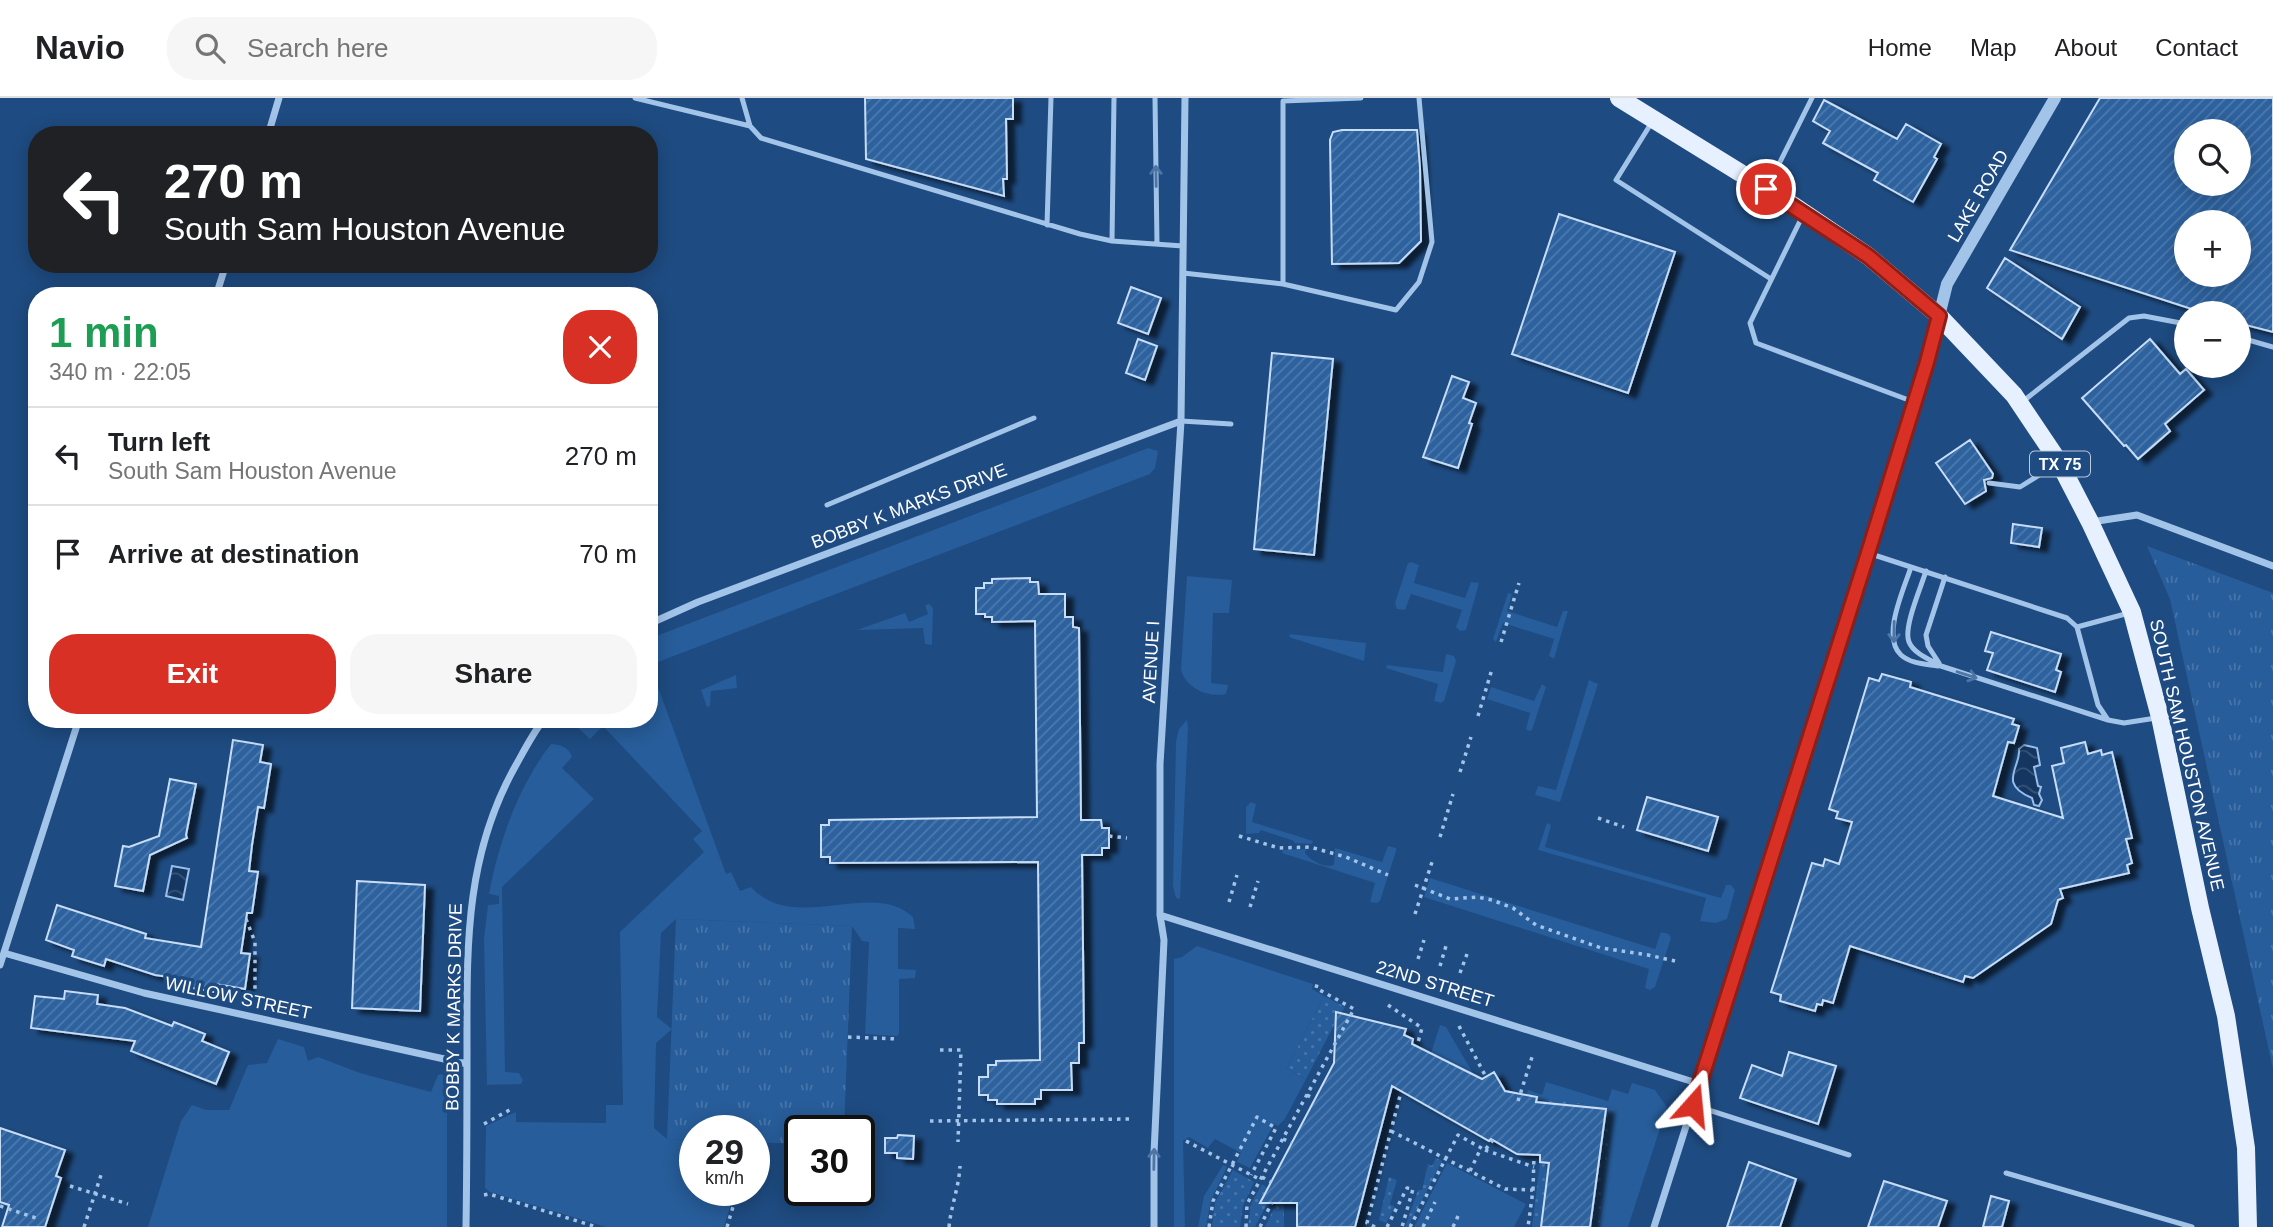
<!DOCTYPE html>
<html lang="en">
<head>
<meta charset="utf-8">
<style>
	:root { --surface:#fff; --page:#f6f6f6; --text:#202124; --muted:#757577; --line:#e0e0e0; --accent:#d93025 }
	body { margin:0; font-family:Helvetica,sans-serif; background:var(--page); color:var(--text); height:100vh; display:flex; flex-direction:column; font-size:26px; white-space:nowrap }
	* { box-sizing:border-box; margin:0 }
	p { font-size:23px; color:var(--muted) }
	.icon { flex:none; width:38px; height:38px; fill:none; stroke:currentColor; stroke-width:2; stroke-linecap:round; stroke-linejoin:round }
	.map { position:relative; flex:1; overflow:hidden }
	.panel { position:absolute; left:28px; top:189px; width:630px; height:441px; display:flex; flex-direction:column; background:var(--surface); border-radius:28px; box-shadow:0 4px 18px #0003 }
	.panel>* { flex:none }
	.guide { position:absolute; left:28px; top:28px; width:630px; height:147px; border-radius:28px; box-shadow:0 4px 18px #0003; background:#202124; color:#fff; overflow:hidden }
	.buttons { position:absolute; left:2174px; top:21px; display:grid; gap:14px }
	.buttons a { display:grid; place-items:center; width:77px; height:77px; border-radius:50%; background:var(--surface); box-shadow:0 4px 18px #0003; font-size:35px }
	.speed { position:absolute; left:679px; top:1017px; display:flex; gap:14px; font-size:35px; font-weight:700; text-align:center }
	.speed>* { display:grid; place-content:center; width:91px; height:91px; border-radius:50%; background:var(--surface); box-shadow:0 4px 18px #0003; line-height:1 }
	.speed small { font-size:18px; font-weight:400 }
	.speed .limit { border:4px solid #111; border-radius:10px; background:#fff; color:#111 }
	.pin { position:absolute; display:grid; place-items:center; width:60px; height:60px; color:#fff; margin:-30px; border:4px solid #fff; border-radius:50%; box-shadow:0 2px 7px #0007 }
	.me { position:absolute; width:77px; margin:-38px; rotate:18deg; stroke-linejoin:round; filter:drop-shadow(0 0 5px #0008) }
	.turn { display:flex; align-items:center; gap:24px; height:147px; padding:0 21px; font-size:32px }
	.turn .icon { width:91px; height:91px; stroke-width:2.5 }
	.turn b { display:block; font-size:49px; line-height:60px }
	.round { display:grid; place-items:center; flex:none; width:74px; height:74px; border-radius:28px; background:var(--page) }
	.head { display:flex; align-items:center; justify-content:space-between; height:119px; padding:0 21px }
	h1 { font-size:42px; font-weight:600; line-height:52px; color:#1e9e55 }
	.primary-button { display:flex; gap:14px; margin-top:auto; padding:14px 21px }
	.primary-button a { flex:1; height:80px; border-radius:28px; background:var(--accent); color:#fff; font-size:28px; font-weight:600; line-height:80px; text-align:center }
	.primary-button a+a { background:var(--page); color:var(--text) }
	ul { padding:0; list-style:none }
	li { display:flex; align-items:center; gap:21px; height:98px; padding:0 21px; border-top:2px solid var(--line) }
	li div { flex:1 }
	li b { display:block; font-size:26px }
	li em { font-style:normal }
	header { display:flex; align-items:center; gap:42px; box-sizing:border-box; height:98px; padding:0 35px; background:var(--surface); border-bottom:2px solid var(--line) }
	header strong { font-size:33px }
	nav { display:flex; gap:38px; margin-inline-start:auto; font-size:24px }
	.search { width:490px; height:63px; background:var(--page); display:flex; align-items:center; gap:18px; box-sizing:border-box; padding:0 24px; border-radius:28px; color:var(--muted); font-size:26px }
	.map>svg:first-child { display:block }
	.grass { fill:#275d9a }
	.park { fill:url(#park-tufts) }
	.garden { fill:url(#garden-dots) }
	.water { fill:url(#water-waves); stroke:#96bfeb; stroke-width:2 }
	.building { fill:url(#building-hatch); stroke:#c7ddf7; stroke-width:2; fill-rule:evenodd; filter:url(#shadow) }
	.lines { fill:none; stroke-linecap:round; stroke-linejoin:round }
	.path { stroke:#a3c4e9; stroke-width:3.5; stroke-dasharray:3.5 5; stroke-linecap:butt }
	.service { stroke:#a3c4e9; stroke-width:5 }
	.minor { stroke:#a3c4e9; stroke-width:7 }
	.tertiary { stroke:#a3c4e9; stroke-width:12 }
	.primary { stroke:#e6f0fe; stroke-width:18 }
	.oneway { stroke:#4d75a5 }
	.route-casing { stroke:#8d1f18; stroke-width:18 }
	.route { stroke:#d93025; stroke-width:12 }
	.labels { text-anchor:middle; stroke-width:7; stroke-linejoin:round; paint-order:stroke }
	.shield { fill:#1e4b81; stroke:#bcc9d9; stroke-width:2 }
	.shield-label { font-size:16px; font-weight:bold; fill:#fff }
	.street-label { font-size:18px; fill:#fff; stroke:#1e4b81 }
</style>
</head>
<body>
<header>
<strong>Navio</strong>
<div class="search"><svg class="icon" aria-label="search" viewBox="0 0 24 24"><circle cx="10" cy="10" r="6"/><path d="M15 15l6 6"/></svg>Search here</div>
<nav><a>Home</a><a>Map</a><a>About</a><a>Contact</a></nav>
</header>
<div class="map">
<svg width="2273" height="1129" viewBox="0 0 2273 1129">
	<defs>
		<pattern id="park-tufts" width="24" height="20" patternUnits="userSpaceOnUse" patternTransform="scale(1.75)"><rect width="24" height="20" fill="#275d9a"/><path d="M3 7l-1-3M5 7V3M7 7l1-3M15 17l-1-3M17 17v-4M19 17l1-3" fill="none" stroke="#4775a9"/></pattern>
		<pattern id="garden-dots" width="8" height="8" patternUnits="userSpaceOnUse" patternTransform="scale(1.75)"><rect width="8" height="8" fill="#275d9a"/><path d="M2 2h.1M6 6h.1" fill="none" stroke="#4775a9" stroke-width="1.8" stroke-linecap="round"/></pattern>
		<pattern id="water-waves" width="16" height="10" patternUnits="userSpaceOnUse" patternTransform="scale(1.75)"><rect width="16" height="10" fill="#143660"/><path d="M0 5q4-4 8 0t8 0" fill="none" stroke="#375478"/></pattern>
		<pattern id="building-hatch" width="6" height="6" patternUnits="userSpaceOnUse" patternTransform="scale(1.75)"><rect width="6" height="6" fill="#2d629f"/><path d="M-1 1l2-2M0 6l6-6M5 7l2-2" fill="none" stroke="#4c7aad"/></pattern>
		<filter id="shadow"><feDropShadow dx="8" dy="4.5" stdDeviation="2" flood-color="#0009"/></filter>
	</defs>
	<rect width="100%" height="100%" fill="#1e4b81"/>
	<path class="grass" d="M1148,350L1158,353L1155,370L1150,376L650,567L726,776L731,774L740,793L751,789C795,837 872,780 913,819L915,831L898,830V871L916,872L915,880L899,881V936L897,938L865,936L869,844L862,843L852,828L676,821L661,835L657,919L672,931L656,945L654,1030L667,1041L695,1042V1092H735L724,1129H606L490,1094L485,1090L486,1028L516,1014V1024L606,1025V1007H623L620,834L704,754L693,741L702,733L603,628L590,641L576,628L573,621H649V543L659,537Z
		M1411,464L1419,467L1414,485L1465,500L1471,484L1479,485L1466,532L1460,533L1456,529L1462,512L1411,496L1405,512L1397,511L1395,505L1408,465Z
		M1187,478L1232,482L1229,515H1213L1211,585L1228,587L1226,596C1208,600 1185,590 1181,571Z
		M1508,495L1512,496L1507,513L1557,529L1563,513H1568L1554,561L1549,558L1554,541L1503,525L1496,544L1493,541Z
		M929,506L933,510L932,547L925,546L923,530L857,532L905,515L909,524L928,516L925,507Z
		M1290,536L1366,545L1364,563L1289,539Z
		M1446,556L1454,558L1456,563L1444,603L1441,605L1434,603L1438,586L1386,570L1387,567L1443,574Z
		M736,577L737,590L711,593L710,608L707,609L701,592Z
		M1589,582L1598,586L1560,704L1535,697L1538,688L1556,692Z
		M1542,586L1546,589L1532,632L1529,633L1526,631L1530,615L1487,601L1491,589L1534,603Z
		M1187,622L1188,630L1180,801L1176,800L1173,788L1176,643L1179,631Z
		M551,646C560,646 570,650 572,659L562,670L594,701L502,789L505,974L519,975L523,982L521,986L487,987L484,841L488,807L499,806V798L489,796C499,743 518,689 551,646Z
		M1251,704L1256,706L1252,724L1313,743L1312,746L1294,745V743L1261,732L1259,735L1246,736V709Z
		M1547,725L1551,727L1545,749L1721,800L1726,787H1731L1735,792L1727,821L1716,825L1700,823L1706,800L1538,752Z
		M1388,748L1396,750V753L1380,803L1377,805L1370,804L1375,785L1282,755L1283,752L1306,751L1305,755C1311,763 1324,770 1334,767L1335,750L1382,764Z
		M1430,780L1655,851L1661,834L1669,836L1671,840L1655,889L1650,892L1645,890L1649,871L1424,799Z
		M1197,848L1313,886L1312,891L1324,898L1287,970L1306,981L1285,1021L1278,1028L1274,1026L1250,1070L1237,1064L1241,1055L1215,1041L1208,1050L1189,1039L1183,1043L1185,1129H1174V861L1182,859Z
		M1440,927L1446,929L1474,977L1431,955Z
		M278,941L304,949L308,963L318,959L360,975L431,994L438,977L441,976L447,979V1129H148L181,1023L192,1007L206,1012H229L248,967L267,965Z
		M1546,984L1608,1003L1612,991L1628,996L1632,985L1655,992L1667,1009L1628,1129H1599L1613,1009L1541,1001Z
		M1447,1065L1526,1106L1514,1129H1414Z
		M1223,1067L1227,1069L1211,1102L1206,1129H1198L1204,1098Z"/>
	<path class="park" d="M2147,448L2273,495V971L2170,501Z
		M676,821L852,828L844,1032H800V1046L754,1044V1032H695V1042L667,1041Z"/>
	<path class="garden" d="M1324,898L1345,909L1341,915L1336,914L1335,925L1306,981L1287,970Z
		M1528,992L1542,997V1001L1613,1009L1599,1129H1590L1606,1012L1536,1004L1537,999L1526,997Z
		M1436,1060L1442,1063L1408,1129H1405L1418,1092H1422L1428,1066L1432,1068Z
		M1540,1064L1549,1065L1541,1129H1532Z
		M1233,1072L1254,1084L1243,1108L1240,1129H1212L1215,1105Z
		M1389,1079L1397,1082L1390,1106L1395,1109L1386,1125L1379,1122Z
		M1262,1086L1268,1090L1261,1104H1268L1255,1129H1248L1251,1106Z
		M1277,1104L1284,1105V1129H1265Z"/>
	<path class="water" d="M2024,647L2037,650L2040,667L2034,669L2038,688L2041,689L2039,696L2042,702L2039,708L2034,707L2032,700C1997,686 2021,669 2019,651Z
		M172,768L189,771L183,802L166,798Z"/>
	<path class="building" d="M865,0H1013V21H1006L1007,81H1003L1004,98L866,61Z
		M2100,0H2273V234L2238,225V215H2204L2010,152ZM2186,33H2238V86H2186ZM2186,124H2238V177H2186Z
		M1824,2L1897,41L1906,26L1941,46L1934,59L1937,61L1913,104L1874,82L1878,75L1823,45L1830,33L1813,23Z
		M1342,32H1417L1420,70L1421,143L1399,165L1332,166L1330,42L1333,34Z
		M1559,116L1675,154L1628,295L1512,256Z
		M2005,160L2080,209L2062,241L1987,190Z
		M1131,189L1161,200L1148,236L1118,225Z
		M1138,241L1157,248L1145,282L1126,275Z
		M2150,241L2180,276L2186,271L2204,292L2165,326L2170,333L2138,361L2126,347L2124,348L2082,300Z
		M1272,255L1333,261L1314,457L1254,451Z
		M1452,278L1469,284L1463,300L1476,305L1469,325L1472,326L1458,370L1423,359Z
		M1970,342L1993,376L1992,380L1984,382L1986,393L1965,406L1936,365Z
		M2013,426L2042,430L2039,449L2011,445Z
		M1030,480V484H1038L1039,496H1065V519H1073V529L1079,530L1081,722H1101L1102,730H1109V750H1102V757H1082L1084,945H1079V965H1071L1072,992H1041V1001H1035V1006H997V1002H988V997H979V979H988V967H996V963L1040,962L1038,764L830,765V759H821V727H829V722L1037,719L1035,523L992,524V519H985V516H976V490H984V485H992V481Z
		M1991,534L2061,556L2056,572L2061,574L2055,594L1987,572L1993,555L1985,553Z
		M1882,576L1911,584L1910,589L2014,621L2012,626L2019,628L2014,645L2008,644L1993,698L2063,720L2052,668L2064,665L2061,650L2085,644L2088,656L2101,652L2102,657L2112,654L2132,740L2126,741L2132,765L2127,767L2129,775L2060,791L2063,800L2058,802L2051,826L1973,880L1965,878L1963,884L1850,848L1833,905L1823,902L1822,907L1817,906L1815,913L1780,903L1781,897L1771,894L1812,765L1823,768L1825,761L1839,766L1852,724L1836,720L1838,714L1829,711L1869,580L1879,583Z
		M233,642L263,647L260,664L271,666L264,710L258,709L252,747L249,773L258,774L252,815H247L241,855L250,856L245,891L215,886L214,894L182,888L183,881L155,877L106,861L104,868L72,858L74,852L46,842L57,807L146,836L145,840L201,849Z
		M170,681L196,686L186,737L187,740L150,757L143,793L115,788L123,748L129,749L159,738Z
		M1647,699L1718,719L1708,753L1637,732Z
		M357,783L425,787L420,913L352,910Z
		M65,893L98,897L97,906L125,910L172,928L174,924L205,936L202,943L229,954L216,986L131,953L135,943L31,930L35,898L64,901Z
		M1336,914L1406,931L1404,937L1413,941L1412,946L1482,981L1494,974L1505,993L1537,999L1536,1004L1606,1011L1590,1129H1541L1549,1065L1540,1064V1057L1517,1056L1491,1041L1489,1043L1392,988L1355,1129H1297V1105H1260L1334,965Z
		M1789,954L1836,968L1818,1026L1740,1000L1752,967L1782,978Z
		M0,1030L65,1052L56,1078L61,1080L45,1129H2L9,1107L0,1104Z
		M898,1037L914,1038L913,1061L897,1060V1055H885V1040H897Z
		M1749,1064L1796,1081L1780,1129H1727Z
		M1884,1083L1947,1103L1938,1129H1868Z
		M1991,1098L2009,1103L2002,1129H1983Z"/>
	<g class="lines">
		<path class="path" d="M1501,544L1519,485
			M1478,618L1492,571
			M1460,674L1471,639
			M1598,720L1624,729
			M1109,738L1127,740
			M1239,738L1279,750L1310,749L1346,759L1388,777
			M1440,739L1453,696
			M1415,787L1450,801L1477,799L1492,802L1513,810L1536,827L1601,850L1648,857L1675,863
			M1229,804L1237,777
			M1250,809L1258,783
			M1415,816L1433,761
			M246,821L255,844V907
			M1418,861L1424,842
			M1440,868L1446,848
			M1460,875L1467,856
			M1388,907L1422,930L1417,948
			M1459,928L1486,979
			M848,939L899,941
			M940,952H961L958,1044
			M1307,997L1315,1001
			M1518,1003L1532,959
			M930,1023L1130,1021
			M484,1026L513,1010
			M1391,1033L1505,1091L1533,1092L1528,1129
			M1283,1041L1292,1045
			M1186,1043L1261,1082
			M1485,1052L1534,1069
			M1470,1073L1481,1050
			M1262,1079L1271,1084
			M70,1088L128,1106
			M1533,1092L1534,1057
			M484,1097L489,1096L597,1129
			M0,1108L36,1120
			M84,1129L102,1074
			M727,1129L738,1092
			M949,1129C951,1108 959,1089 960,1068
			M1209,1129L1213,1103L1257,1019L1276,1030L1251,1077
			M1246,1129L1247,1106L1354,911L1316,890L1318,883
			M1260,1129L1272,1104
			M1375,1129L1367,1125L1401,994
			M1387,1129L1407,1090L1413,1091L1402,1129
			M1410,1129L1458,1037L1485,1052L1493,1042
			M1423,1129L1435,1104
			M1453,1129L1459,1116"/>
		<path class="service" d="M635,0L750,28
			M742,0L750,28L761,40L1080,136L1112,143L1183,148
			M1155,0L1157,146
			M1361,0L1283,3V186L1396,212L1419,184L1432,144L1419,0
			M1652,24L1616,82L1771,181
			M1768,88L1812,0
			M1802,119L1750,225L1756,245L1914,304
			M1047,127L1051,0
			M1112,143L1114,0
			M1183,175L1283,186
			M2238,239L2273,249
			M2022,304L2129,220L2144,218L2186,226
			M1181,323L1231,326
			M1989,385L2020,389L2057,366
			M827,407L1034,320
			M1868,455L2067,520L2077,529L2129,515
			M1911,469C1904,491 1881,539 1901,557C1911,566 1926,566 1938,568
			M1926,473C1921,489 1903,530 1909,544C1914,556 1931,562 1941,568L2108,622
			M2077,529L2098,607L2108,622L2124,625L2156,620
			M1939,565L1928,548L1926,537L1945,479
			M1693,1007L1849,1057
			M2006,1075L2192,1129"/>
		<path class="minor" d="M268,37L279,0
			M216,198L226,166
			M2091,424L2137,417L2273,468
			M649,526L698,504L1181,323
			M1160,817L1700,986
			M4,855L144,895L467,966
			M0,867L79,621
			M466,1129C467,1070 467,1011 467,952C467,850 464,759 516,667C525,651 533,635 544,621
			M1154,1129V1055L1164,842L1160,817V666L1181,323L1185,0
			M1654,1129L1868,455L1927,264L1938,222"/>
		<path class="tertiary" d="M1939,218L1947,186L2055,0"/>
		<path class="primary" d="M1619,0L1794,108L1868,158L1939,218L2014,297L2059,364L2090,424L2132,514L2160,619L2200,810L2226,918L2246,1050L2248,1129"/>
	</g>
	<defs><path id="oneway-shaft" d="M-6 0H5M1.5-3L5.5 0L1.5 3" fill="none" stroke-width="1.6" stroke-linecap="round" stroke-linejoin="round" transform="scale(1.75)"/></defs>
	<g class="oneway">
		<use href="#oneway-shaft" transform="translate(1156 78) rotate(-91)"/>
		<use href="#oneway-shaft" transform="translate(1894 534) rotate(91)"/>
		<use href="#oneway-shaft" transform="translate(1967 577) rotate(18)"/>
		<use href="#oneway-shaft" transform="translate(1154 1061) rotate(-89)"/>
	</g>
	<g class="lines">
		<g class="route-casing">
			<path id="route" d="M1693,1007L1868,455L1927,264L1939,218L1868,158L1766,91"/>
		</g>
		<use href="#route" class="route"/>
	</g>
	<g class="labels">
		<rect class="shield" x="2030" y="353.5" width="60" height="25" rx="5"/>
		<g class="shield-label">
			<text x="2060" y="372">TX 75</text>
		</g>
		<g class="street-label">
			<text transform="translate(1978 98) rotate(-60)" y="6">LAKE ROAD</text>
			<text transform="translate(909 408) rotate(-21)" y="6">BOBBY K MARKS DRIVE</text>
			<text transform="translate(1151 564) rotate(-87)" y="6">AVENUE I</text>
			<text transform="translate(2187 657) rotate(77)" y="6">SOUTH SAM HOUSTON AVENUE</text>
			<text transform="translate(1435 886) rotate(17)" y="6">22ND STREET</text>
			<text transform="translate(238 900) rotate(12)" y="6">WILLOW STREET</text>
			<text transform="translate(454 909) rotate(-89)" y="6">BOBBY K MARKS DRIVE</text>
		</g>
	</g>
</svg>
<div class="buttons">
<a><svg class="icon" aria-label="search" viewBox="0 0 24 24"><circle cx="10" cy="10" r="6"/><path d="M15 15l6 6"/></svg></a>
<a>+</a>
<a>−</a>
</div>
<div class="speed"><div>29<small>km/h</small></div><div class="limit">30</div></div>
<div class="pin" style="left:1766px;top:91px;background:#d93025"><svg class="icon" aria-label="arrive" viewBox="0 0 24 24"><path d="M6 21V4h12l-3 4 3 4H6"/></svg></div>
<svg class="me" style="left:1693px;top:1007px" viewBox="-20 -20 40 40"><path d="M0-17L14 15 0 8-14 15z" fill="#d93025" stroke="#fff" stroke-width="4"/></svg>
<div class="guide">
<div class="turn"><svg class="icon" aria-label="left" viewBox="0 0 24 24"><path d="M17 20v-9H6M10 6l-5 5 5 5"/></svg><div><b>270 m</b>South Sam Houston Avenue</div></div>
</div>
<section class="panel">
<div class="head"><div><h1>1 min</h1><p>340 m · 22:05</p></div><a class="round" style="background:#d93025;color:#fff"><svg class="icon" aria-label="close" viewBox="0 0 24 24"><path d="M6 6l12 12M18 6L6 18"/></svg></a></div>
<ul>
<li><svg class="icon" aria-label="left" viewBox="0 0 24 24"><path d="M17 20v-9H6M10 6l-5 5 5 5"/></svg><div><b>Turn left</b><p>South Sam Houston Avenue</p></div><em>270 m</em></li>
<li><svg class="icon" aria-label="arrive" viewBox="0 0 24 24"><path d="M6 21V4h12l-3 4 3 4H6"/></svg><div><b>Arrive at destination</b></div><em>70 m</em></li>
</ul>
<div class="primary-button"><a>Exit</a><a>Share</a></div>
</section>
</div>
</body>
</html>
